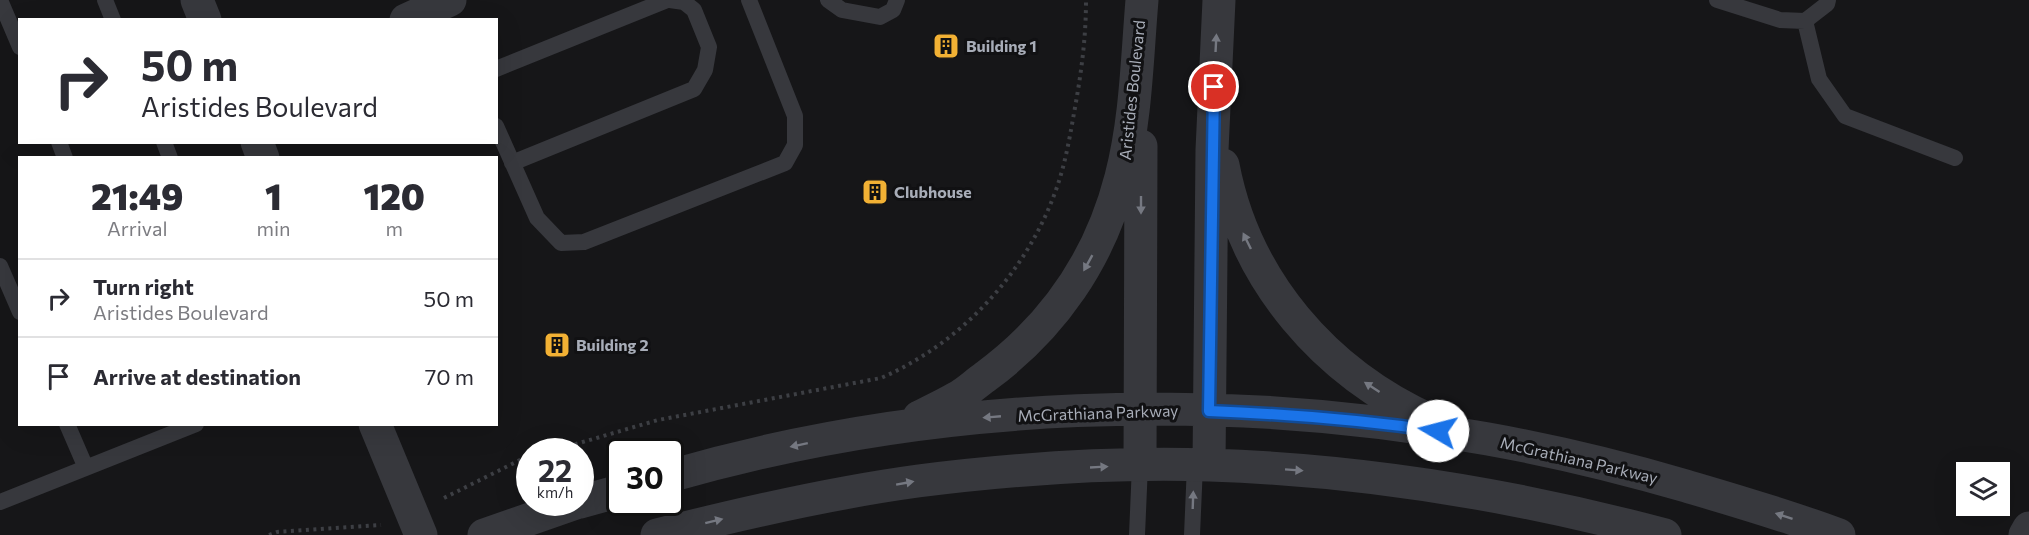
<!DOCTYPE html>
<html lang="en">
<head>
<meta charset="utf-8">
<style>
	:root { --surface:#fff; --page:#f2f2f3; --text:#2b2b33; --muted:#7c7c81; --line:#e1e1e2 }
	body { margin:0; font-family:Commissioner,sans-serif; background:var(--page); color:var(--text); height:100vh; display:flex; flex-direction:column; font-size:22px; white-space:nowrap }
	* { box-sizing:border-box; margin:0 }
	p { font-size:20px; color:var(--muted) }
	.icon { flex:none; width:33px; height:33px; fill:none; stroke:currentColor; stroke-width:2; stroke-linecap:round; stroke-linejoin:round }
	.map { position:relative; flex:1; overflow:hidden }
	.side { position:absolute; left:18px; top:156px; width:480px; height:270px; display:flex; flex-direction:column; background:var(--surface); border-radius:0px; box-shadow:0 6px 24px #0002 }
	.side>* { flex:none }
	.banner { position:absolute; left:18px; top:18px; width:480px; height:126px; border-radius:0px; box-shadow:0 6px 24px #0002; background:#fff; color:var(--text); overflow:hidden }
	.fabs { position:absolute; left:1956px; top:462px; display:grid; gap:12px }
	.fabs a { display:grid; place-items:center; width:54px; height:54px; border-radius:0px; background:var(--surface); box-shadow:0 6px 24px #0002; font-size:30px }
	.speed { position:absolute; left:516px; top:438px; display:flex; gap:12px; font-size:30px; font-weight:700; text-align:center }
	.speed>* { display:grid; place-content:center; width:78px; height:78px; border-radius:50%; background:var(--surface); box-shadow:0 6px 24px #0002; line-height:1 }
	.speed small { font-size:15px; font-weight:400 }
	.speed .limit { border:3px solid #111; border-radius:9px; background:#fff; color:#111 }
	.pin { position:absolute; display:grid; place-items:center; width:51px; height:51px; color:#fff; margin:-26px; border:3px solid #fff; border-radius:50%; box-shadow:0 2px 6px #0007 }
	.me { position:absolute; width:66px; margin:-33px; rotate:278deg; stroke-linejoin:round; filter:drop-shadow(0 0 4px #0008) }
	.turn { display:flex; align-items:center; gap:21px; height:126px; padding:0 24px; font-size:27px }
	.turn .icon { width:78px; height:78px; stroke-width:2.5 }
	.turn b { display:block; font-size:42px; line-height:51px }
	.eta { display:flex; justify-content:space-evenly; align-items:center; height:102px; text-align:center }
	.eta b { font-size:36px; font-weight:800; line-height:42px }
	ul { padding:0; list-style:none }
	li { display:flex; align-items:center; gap:18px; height:78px; padding:0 24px; border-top:2px solid var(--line) }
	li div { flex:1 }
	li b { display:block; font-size:22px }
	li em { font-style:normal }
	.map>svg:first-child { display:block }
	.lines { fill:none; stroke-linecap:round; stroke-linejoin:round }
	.path { stroke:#3d3f44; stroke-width:4; stroke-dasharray:3 4.5; stroke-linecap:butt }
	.lane { stroke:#37383d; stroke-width:16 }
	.street { stroke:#37383d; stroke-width:33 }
	.oneway { fill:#757881 }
	.route-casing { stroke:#114b97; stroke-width:15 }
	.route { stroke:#1a73e8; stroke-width:10 }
	.labels { text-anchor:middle; stroke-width:6; stroke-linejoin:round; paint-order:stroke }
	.poi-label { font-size:16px; font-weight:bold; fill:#a8adb8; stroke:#111113; text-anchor:start }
	.street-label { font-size:16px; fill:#a8adb8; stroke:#111113 }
</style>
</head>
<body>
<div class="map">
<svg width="2029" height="535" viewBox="0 0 2029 535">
	<rect width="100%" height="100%" fill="#161618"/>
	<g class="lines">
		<path class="path" d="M538,452L576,444L658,420L881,378C964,342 1031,268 1059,181C1066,159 1070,136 1074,113C1081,75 1086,39 1086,0
			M444,498L530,455
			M269,535L277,532L381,525"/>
		<path class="lane" d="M0,0L20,47
			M105,0L113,20
			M828,0L842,10L880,17L893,10L897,0
			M1717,0L1780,20L1805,21L1827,4L1828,0
			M1805,21L1819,79L1845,116L1955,158
			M496,69L667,0
			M496,126L537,218L561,243L584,242L785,163L795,145V116L749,0
			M59,142L65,158
			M164,142L170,158
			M512,163L694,89L705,70L709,47L694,10L684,2L670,0
			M0,266L20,312
			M67,424L86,468
			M0,502L196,424
			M1137,535L1140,465
			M1192,535L1195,465"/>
		<path class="street" d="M197,0L205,20
			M406,20L450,0
			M257,142L263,158
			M1223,165C1245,281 1325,373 1432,421
			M919,417C931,411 944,405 956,398C966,393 975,384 985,377C1053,327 1100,259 1121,177C1136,120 1137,59 1142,0
			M375,424L421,535
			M1140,465L1141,146
			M1209,465L1212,150L1219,0
			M670,476C933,400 1220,390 1488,439C1555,451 1621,467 1686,486C1737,501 1789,516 1839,535
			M580,502L620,491
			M484,535L579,502
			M657,535C743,513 830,493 918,481C1013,469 1114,462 1210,465C1364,470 1516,495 1665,535
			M2025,535L2029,528"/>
	</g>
	<defs><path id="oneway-solid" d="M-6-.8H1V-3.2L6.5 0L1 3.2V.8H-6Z" transform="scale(1.5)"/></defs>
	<g class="oneway">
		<use href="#oneway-solid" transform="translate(1216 43) rotate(-87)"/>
		<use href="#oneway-solid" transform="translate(1141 205) rotate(90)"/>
		<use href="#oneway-solid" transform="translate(1247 241) rotate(-116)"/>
		<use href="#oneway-solid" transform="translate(1088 263) rotate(119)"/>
		<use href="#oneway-solid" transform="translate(1372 387) rotate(-147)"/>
		<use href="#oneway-solid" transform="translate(992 417) rotate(175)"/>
		<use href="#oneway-solid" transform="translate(799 445) rotate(168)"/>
		<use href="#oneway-solid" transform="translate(1099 467) rotate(-3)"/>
		<use href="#oneway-solid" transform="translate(1294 470) rotate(4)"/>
		<use href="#oneway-solid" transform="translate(905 483) rotate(-10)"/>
		<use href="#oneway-solid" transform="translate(1193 500) rotate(-88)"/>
		<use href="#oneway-solid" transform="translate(1784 516) rotate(-162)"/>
		<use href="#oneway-solid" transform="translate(714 521) rotate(-14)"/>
	</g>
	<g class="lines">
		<g class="route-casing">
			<path id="route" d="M1214,87L1209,411C1286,414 1362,420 1438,431"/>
		</g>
		<use href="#route" class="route"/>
	</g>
	<defs>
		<g id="building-square" transform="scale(1.35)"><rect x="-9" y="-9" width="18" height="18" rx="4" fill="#f2b134" stroke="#111113"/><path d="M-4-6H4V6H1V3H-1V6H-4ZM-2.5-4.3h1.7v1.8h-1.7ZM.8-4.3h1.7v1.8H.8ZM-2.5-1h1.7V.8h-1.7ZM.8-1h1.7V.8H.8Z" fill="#111"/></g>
	</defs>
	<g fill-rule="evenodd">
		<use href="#building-square" x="946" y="46"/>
		<use href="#building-square" x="875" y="192"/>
		<use href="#building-square" x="557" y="345"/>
	</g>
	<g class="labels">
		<g class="poi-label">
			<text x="966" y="52">Building 1</text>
			<text x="894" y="198">Clubhouse</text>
			<text x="576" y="351">Building 2</text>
		</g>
		<g class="street-label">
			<text transform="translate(1132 90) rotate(-84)" y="6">Aristides Boulevard</text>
			<text transform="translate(1098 413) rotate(-2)" y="6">McGrathiana Parkway</text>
			<text transform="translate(1579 460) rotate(13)" y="6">McGrathiana Parkway</text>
		</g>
	</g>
</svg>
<div class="fabs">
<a><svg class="icon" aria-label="layers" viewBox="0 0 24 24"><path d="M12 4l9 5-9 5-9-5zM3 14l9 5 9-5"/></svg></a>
</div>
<div class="speed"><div>22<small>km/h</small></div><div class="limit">30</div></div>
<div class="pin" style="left:1214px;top:87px;background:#d93025"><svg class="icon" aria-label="arrive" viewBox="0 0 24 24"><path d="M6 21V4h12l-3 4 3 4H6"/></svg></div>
<svg class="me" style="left:1438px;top:431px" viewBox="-20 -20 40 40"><circle r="19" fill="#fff"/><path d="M0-13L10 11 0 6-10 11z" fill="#1a73e8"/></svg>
<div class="banner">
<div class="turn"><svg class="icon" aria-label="right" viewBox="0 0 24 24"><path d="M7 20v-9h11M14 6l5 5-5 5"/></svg><div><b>50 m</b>Aristides Boulevard</div></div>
</div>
<section class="side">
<div class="eta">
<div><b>21:49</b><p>Arrival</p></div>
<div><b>1</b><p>min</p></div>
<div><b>120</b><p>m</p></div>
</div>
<ul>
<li><svg class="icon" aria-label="right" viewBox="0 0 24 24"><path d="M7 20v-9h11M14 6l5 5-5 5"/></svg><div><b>Turn right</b><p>Aristides Boulevard</p></div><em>50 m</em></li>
<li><svg class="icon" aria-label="arrive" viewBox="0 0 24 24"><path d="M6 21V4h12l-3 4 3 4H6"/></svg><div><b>Arrive at destination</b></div><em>70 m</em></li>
</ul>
</section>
</div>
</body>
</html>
